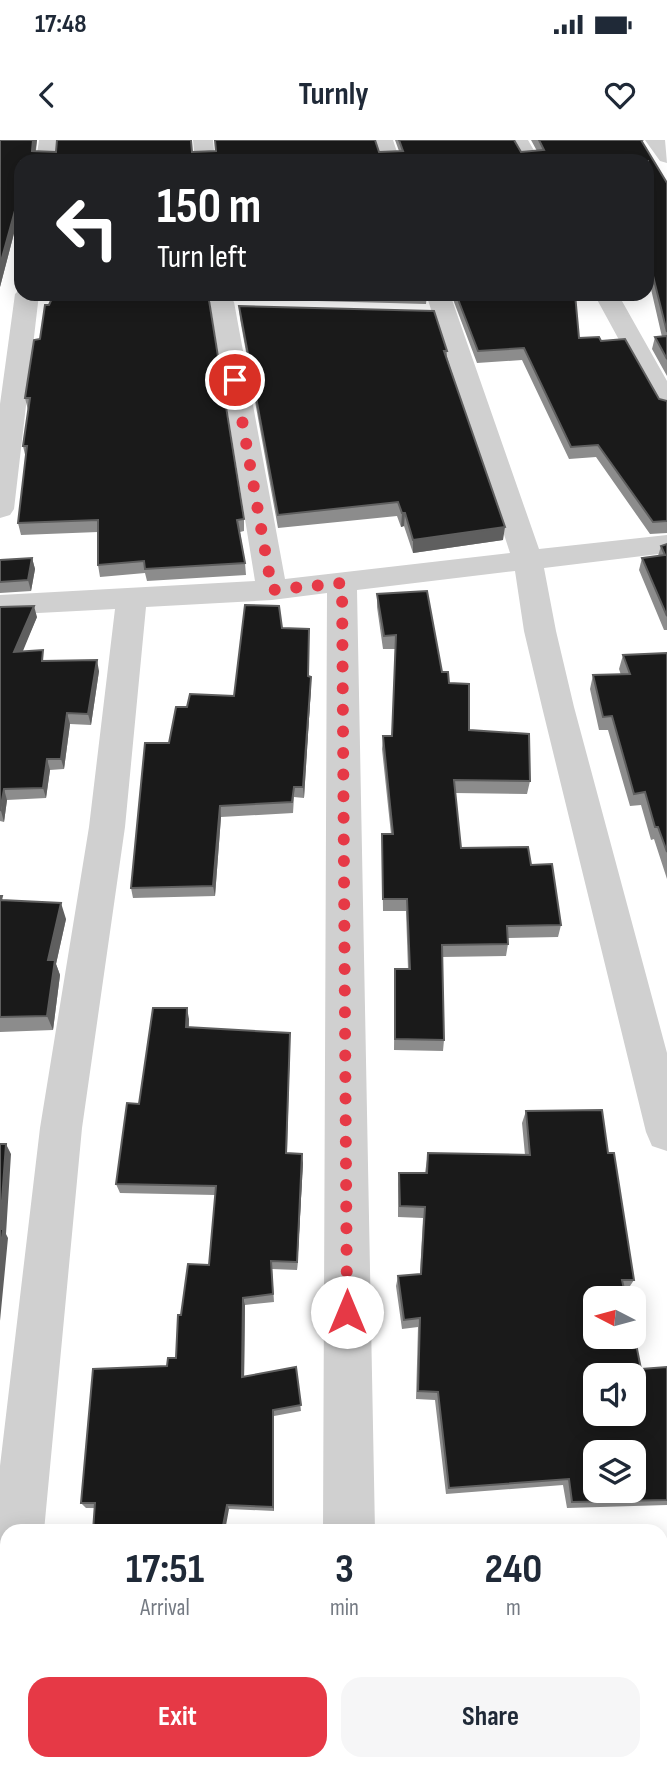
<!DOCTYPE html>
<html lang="en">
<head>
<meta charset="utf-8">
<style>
	:root { --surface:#fff; --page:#f6f6f7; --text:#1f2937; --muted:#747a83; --accent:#e63946 }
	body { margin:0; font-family:"Sofia Sans Condensed",sans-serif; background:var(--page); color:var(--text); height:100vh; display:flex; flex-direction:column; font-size:26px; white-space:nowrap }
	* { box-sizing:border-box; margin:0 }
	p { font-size:23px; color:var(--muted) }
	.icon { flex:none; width:38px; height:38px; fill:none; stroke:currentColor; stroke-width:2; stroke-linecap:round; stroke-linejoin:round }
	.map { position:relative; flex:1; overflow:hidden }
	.sheet { position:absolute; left:0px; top:1384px; width:668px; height:247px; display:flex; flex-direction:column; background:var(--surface); border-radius:21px 21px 0 0; box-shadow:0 4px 18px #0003 }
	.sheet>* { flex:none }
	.top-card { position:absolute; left:14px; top:14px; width:640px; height:147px; border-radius:21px; box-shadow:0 4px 18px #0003; background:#202124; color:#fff; overflow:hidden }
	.needle { width:46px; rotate:276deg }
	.tools { position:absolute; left:583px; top:1146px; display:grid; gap:14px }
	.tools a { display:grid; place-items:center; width:63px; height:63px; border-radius:14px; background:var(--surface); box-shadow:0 4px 18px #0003; font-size:35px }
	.pin { position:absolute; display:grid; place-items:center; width:60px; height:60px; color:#fff; margin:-30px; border:4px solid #fff; border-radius:50%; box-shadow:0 2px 7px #0007 }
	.me { position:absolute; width:77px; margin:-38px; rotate:0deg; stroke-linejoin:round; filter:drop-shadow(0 0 5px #0008) }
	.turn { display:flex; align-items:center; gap:24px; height:147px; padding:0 28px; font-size:32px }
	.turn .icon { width:91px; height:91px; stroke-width:2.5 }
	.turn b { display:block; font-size:49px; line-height:60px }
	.eta { display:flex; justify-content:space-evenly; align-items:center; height:119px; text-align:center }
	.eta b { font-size:42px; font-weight:700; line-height:49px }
	.action { display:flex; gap:14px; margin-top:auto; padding:14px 28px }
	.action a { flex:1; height:80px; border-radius:21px; background:var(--accent); color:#fff; font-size:28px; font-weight:700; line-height:80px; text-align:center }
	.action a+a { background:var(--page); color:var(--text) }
	.status { display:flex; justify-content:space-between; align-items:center; height:49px; padding:0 35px; background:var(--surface); direction:ltr }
	.status svg { height:19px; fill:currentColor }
	header { display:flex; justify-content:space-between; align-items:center; height:91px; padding:0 28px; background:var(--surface); font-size:32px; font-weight:700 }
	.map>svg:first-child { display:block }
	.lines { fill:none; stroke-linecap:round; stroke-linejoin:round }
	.minor { fill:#d0d0d0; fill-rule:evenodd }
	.wall { fill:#8c8c8c }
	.shaded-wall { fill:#5f5f5f }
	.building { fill:#1a1a1a; stroke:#5f5f5f; stroke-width:2; fill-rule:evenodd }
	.route { stroke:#e63946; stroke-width:12; stroke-dasharray:0 21.6 }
</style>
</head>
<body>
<div class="status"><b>17:48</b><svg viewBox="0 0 49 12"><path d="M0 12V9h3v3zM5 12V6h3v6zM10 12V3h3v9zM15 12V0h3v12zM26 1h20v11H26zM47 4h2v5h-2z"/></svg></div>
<header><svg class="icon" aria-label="back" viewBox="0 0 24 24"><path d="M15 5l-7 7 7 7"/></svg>Turnly<svg class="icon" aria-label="heart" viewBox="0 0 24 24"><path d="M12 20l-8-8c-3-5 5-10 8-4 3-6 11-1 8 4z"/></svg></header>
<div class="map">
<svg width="667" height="1630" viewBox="0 0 667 1630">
	<rect width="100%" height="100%" fill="#fff"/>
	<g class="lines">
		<path class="minor" d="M39,0H59L56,21H36Z
			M193,0H213L215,21H195Z
			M373,0H393L400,21H380Z
			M508,0H528L540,21H520Z
			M645,0H665L667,23L660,21Z
			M21,148V154H39L14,369L10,375L0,378V264L15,154Z
			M426,154H450L539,409L667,395V413L544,428L556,491L574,567L667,913V1011L652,1006L646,992L542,567L524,491L515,431L357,450L375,1391H323L327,453L272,460L146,467L125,687L82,988L44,1391H7V1412L0,1409V1326L40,988L89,687L115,469L0,475V455L255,441L210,162L214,157L222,155L230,157L234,162L285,439L510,413Z
			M594,154H618L667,241V272L658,270L654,264Z
			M0,1427L7,1428V1480L0,1479Z
			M7,1490V1624H23L20,1630H0V1493Z
			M319,1624H375L374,1630H318Z"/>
	</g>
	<path class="wall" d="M0,0H37L36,11L379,12L399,11L395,0H514L521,12L537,11L531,0H644L642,2L667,43V236L652,209L655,197H662L648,136V21H21V79L18,78L0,147Z
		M235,154H427L426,164L241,159Z
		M451,154H575L579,198L601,201L659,259L667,261V393L650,394L596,317L569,319L522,220L477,223Z
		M49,165L244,379V391L240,392L245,423L246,435L147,441L145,433L100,437L98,425V392L21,395L18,383L26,319L23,306L28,270L25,258Z
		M239,166L447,211V217L503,400L413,413L404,386L401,387L397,376L278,388L240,179Z
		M667,404V490H664L639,430L642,418L658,416L661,406Z
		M32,418L35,429L31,451L0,453V420Z
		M377,454L442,532L449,543L469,590L530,641L527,654L455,653L461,708L531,725L561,785L558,797L508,798V804L506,816L442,817L444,900L443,911L394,910L395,829H408L406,771H383L382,694H391L382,609L383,596H392L395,509H383L377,467Z
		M0,467L37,477L22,511L46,521L99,531L91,585L70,584L64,629L50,630L46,658L7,660L4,682L0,681Z
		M667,513V739L654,699L651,700L641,665L630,666L608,590H599L590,549L593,535H621L619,529L623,515Z
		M309,536L311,547L304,658L294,657L293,673L221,677L215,756L133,758L131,748L169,603L187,567Z
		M0,756L3,760L66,779L56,824L60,835L53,890L0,892Z
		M189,879V887L290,903L287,1013L303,1023L297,1130L272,1129L274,1162L245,1165L244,1237L296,1227L301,1271L274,1276V1371L229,1369L86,1368L81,1363L167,1226L176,1218L181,1175L209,1125L215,1055L120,1053L116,1044L139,964Z
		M526,971L608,1013L634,1140L628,1149H624L641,1229L667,1227V1365L567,1368L563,1345L446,1354L435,1260L416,1259L418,1187L402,1189L396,1146L398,1136L420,1134L423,1078L398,1077V1044L399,1033H425L428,1013L525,1015L522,983Z
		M665,1499H667V1537L663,1536L662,1519V1500Z
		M529,1624H630L632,1630H530Z"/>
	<path class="shaded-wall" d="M33,0H37L34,21L32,11Z
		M16,67L18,78L0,147V125Z
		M402,373H405L404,386L401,387Z
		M505,387L503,400L413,413V400Z
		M32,418L35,429L31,451L28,440Z
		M34,466L37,477L18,523L14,512Z
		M97,520L99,531L91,585L88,574Z
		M311,537V547L304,658L303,647Z
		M67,573L70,584L64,629L61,619Z
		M47,619L50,630L46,658L43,648Z
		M4,649L7,660L4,682L1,671Z
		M220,666L221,677L215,756L213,746Z
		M61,763L66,779L56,824L60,835L53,890L47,876L48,820Z
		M187,868L189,879L188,898L186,887Z
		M290,893V903L286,1023V1013Z
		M6,1004L11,1014L6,1094L8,1098L0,1181V1089Z
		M302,1014L303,1023L297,1130V1122Z
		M243,1158L245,1165L244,1244L242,1237Z
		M273,1270L274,1276V1371L273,1367Z
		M227,1365L229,1369L225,1391H222Z"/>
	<path class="building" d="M0,0H33L32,11L56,12L57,0H191L192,12L216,11L215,0H375L379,12L403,11L399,0H514L521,12L544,10L539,0H641L667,43V192L650,124H648V21H21V66L20,68L16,67L0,125Z
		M54,154H208L244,379L237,380L245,423L145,429L144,421L98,425V380L18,383L27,306H23L30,258H25L34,200L40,199L45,165H49Z
		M456,154H575L579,198L599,197L601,201L625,199L659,259L667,261V381L653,382L598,305L571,307L524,208L478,211Z
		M239,166L434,171L447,211H444L505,387L413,400L405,373H402L398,362L278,375Z
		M667,196V219L655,197Z
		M667,404V476L642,418L665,415L661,406Z
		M32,418L28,440L0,442V420Z
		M427,451L442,532H448L449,543L469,544V590L529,594L530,641L454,640L461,708L528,707L531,725L552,724L561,785L507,786L508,804L442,805L444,900L395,899V829H410L407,759H383L382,694H393L383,596H392L396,495L384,496L377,454Z
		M245,465L279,466L282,488L309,489L308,536L311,537L303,647H294L292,662L220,666L213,746L131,748L145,603H169L176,567H187L190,554L234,556Z
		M34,466L14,512L43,510L42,521L97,520L88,574L67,573L61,619H47L43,648L4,649L0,671V467Z
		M667,513V712L658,687H655L645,652L634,654L612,576L603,577L593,535L630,534L623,515Z
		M0,756H2L1,760L61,763L48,820H55L47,876L0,877Z
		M153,868H187L186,887L290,893L286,1013L302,1014L297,1122L271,1121L273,1154L243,1158L242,1237L296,1227L301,1265L273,1270V1367L227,1365L222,1391H93L95,1363H81L93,1229L167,1226L168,1218H176L178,1175H181L188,1124L209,1125L216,1046L116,1044L127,963L139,964Z
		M602,970L608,1013H614L634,1140H622L626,1158H595V1197H634V1194L641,1229L667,1227V1360L572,1362L569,1339L449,1348L438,1252L418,1251L420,1178L404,1180L398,1136L421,1134L425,1067L400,1066L399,1033H427L428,1013L530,1015L526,971ZM595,1236H634V1274H595ZM595,1312H634V1351H595Z
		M0,1004H6L0,1089H3L0,1115Z
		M665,1499H667V1523Z
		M533,1624H630L632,1630H534Z"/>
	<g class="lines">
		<path class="route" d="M235,240L272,450L342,443L347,1172"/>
	</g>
</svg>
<div class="tools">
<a><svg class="needle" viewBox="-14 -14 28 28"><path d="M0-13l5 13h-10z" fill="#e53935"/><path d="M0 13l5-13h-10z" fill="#747a83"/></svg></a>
<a><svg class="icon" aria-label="sound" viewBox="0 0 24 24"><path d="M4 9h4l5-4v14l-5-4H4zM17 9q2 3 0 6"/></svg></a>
<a><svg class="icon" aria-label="layers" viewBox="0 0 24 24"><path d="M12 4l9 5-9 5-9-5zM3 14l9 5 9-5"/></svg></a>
</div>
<div class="pin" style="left:235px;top:240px;background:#d93025"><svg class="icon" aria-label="arrive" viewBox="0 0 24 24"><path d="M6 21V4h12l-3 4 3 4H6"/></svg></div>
<svg class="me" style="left:347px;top:1172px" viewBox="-20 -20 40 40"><circle r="19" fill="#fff"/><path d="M0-13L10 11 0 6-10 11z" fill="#e63946"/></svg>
<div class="top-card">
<div class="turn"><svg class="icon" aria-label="left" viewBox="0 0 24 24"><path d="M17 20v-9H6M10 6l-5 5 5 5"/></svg><div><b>150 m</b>Turn left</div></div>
</div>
<section class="sheet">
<div class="eta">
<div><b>17:51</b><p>Arrival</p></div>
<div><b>3</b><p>min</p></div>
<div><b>240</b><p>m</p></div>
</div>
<div class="action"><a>Exit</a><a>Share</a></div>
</section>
</div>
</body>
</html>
